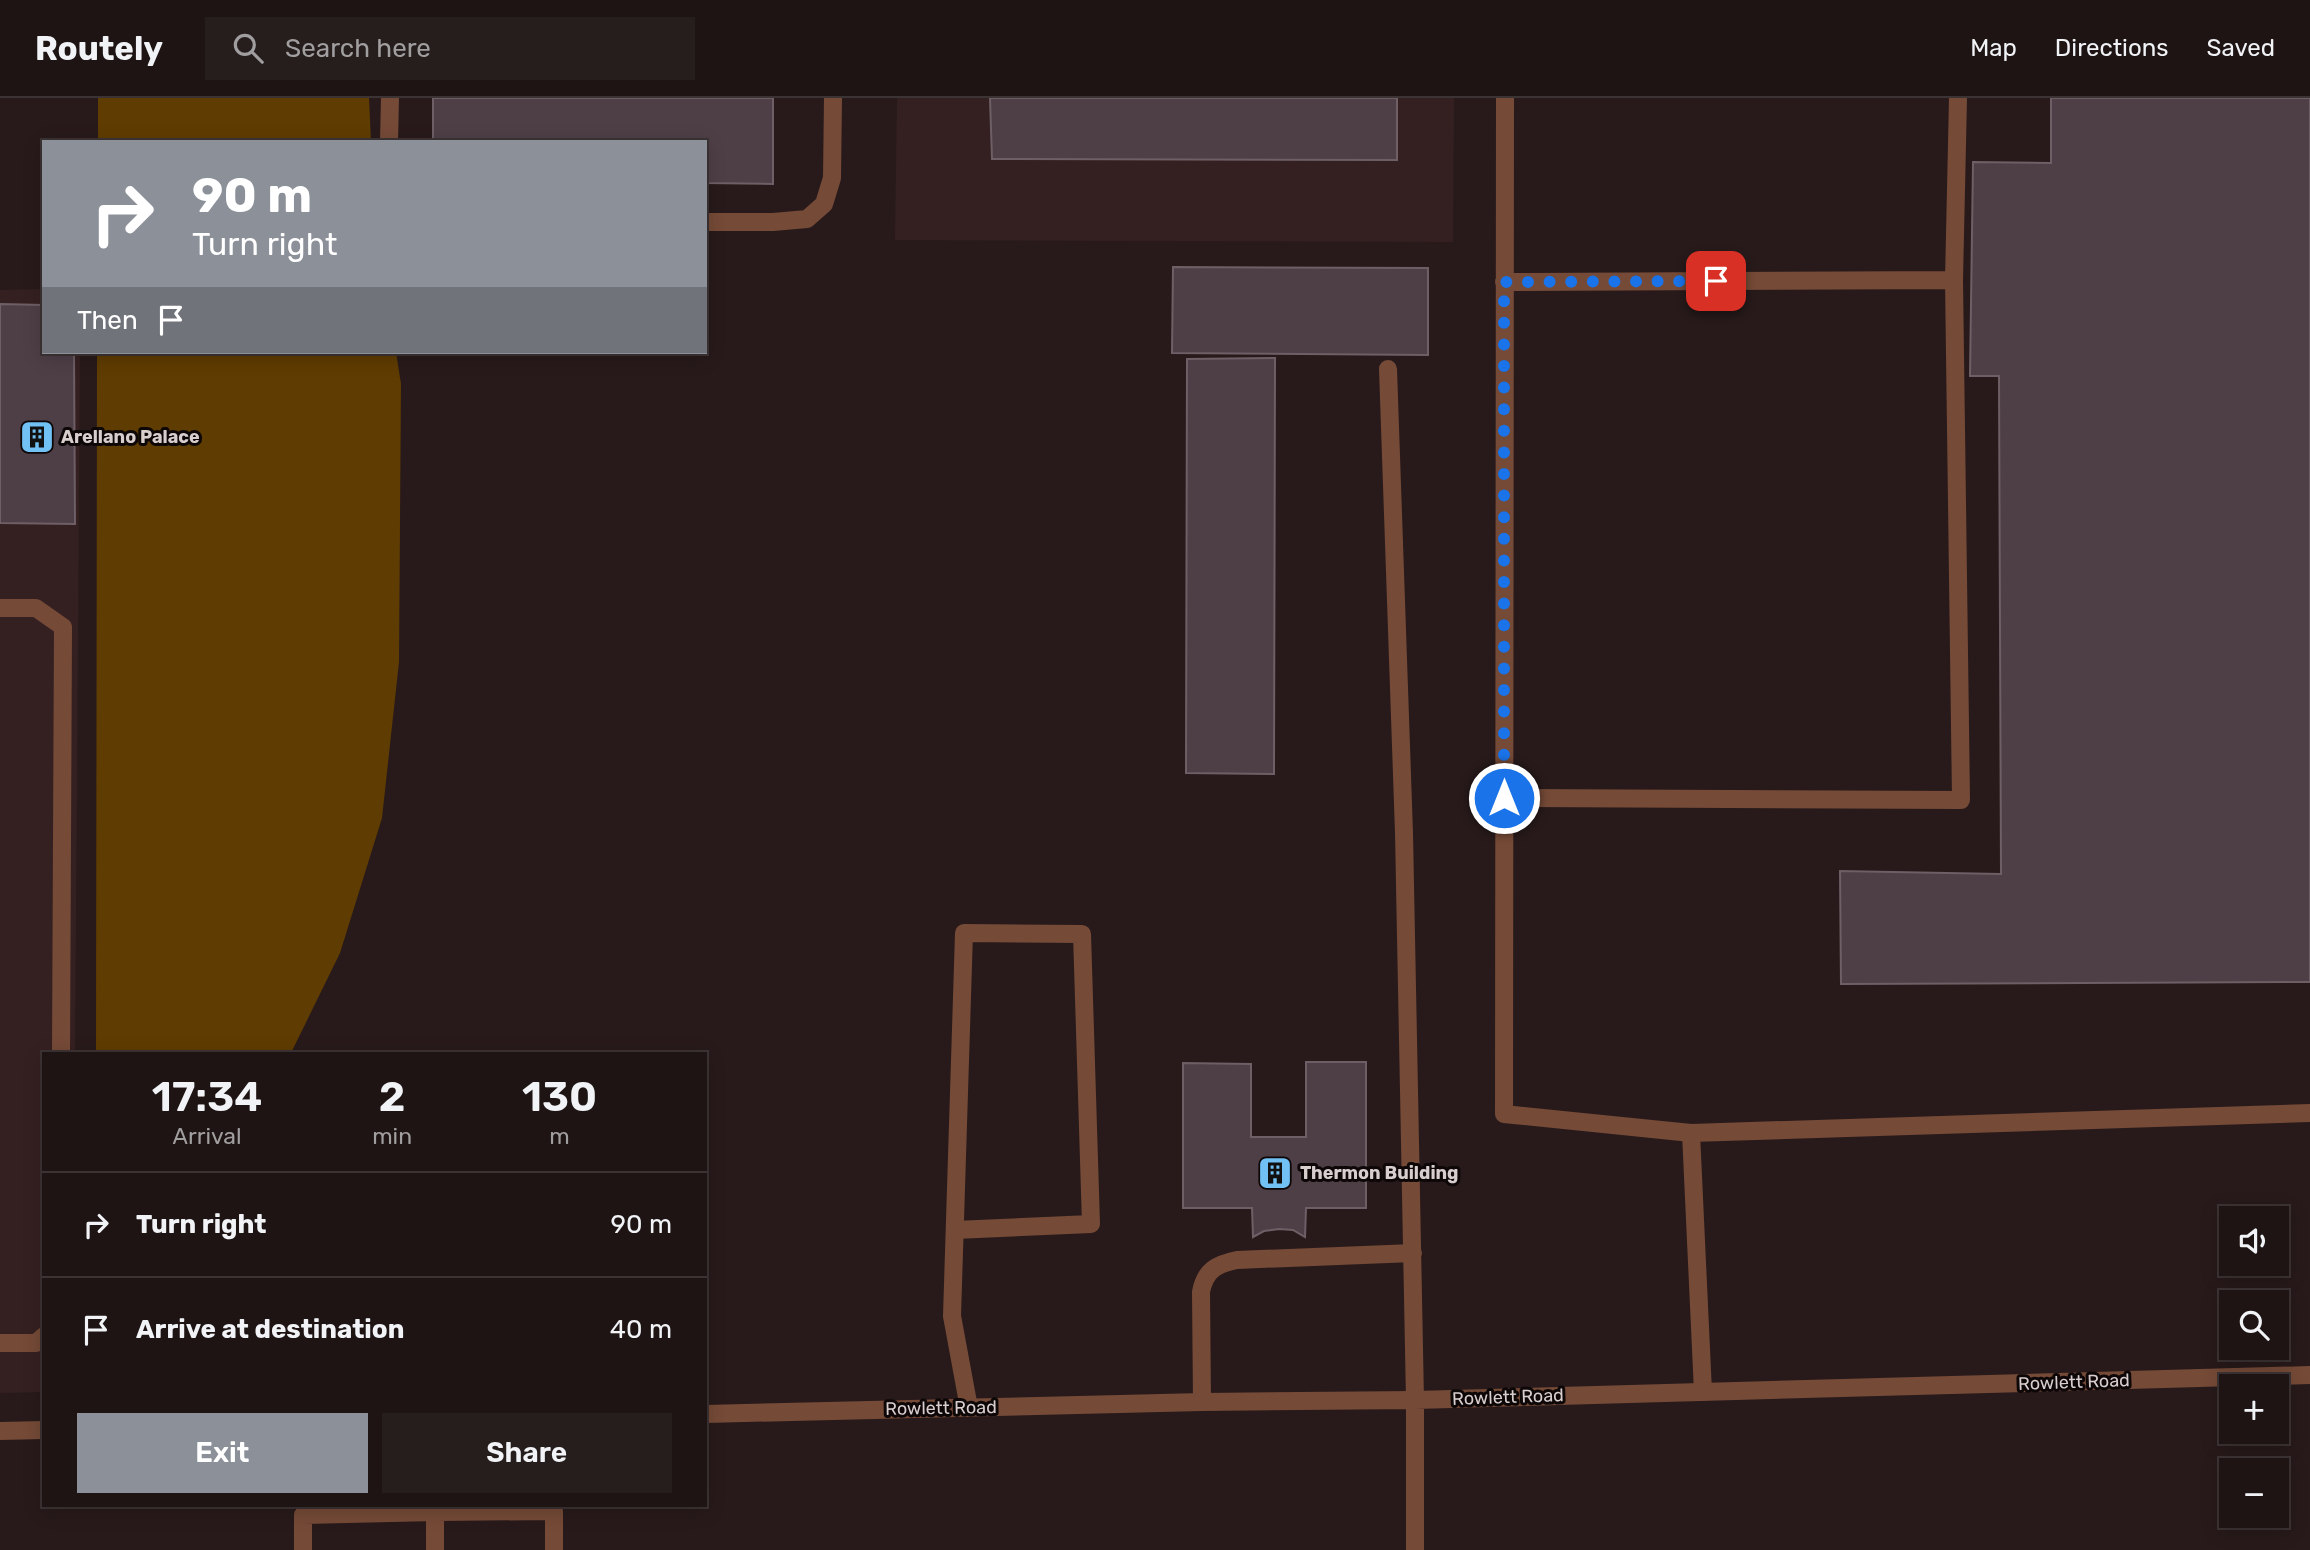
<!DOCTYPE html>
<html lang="en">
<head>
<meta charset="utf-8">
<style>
	:root { --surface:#1e1414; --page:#261d1d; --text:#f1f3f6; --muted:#a19ea0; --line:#3c3334; --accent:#8c9099 }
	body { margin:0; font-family:Rubik,sans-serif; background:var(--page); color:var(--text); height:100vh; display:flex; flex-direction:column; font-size:26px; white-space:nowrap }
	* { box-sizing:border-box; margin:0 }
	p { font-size:23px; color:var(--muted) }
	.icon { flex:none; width:38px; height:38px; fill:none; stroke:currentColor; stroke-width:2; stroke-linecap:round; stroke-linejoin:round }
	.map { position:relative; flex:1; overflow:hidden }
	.details { position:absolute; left:42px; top:954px; width:665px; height:455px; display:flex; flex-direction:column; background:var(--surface); border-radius:0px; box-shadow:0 4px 18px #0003,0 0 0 2px var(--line) }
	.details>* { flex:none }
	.hud { position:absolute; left:42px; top:42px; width:665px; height:214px; border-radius:0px; box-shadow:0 4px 18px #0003,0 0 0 2px var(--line); background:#8c9099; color:#fff; overflow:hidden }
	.controls { position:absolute; left:2219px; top:1108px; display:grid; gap:14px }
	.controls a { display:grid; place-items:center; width:70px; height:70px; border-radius:0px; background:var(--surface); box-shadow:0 4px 18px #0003,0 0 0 2px var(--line); font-size:35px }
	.pin { position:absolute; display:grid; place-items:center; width:60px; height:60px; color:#fff; margin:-30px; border-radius:14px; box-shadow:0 4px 10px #0006 }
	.me { position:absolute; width:77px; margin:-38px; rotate:0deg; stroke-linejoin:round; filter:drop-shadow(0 0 5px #0008) }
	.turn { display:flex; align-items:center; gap:24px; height:147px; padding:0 35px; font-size:32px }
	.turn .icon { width:91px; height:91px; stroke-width:2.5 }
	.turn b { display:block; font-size:49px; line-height:60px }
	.then { display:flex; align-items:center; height:66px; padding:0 35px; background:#0003; gap:14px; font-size:26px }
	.eta { display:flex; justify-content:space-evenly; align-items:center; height:119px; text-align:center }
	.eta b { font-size:42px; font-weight:600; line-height:49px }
	.action { display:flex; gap:14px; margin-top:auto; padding:14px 35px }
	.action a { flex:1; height:80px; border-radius:0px; background:var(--accent); color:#fff; font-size:28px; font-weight:600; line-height:80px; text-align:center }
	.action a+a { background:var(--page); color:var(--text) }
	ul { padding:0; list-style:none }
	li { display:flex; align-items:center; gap:21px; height:105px; padding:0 35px; border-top:2px solid var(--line) }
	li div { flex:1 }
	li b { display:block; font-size:26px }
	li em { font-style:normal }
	header { display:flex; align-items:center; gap:42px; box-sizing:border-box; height:98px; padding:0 35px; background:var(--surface); border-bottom:2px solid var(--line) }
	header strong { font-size:33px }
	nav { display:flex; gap:38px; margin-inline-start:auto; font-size:24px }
	.search { width:490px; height:63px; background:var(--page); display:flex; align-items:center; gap:18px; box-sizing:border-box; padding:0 24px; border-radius:0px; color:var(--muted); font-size:26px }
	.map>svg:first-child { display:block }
	.built { fill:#352021 }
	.green { fill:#5f3c01 }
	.building { fill:#4e3f46; stroke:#6e5f66; stroke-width:2 }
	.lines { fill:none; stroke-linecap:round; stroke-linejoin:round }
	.service { stroke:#754a37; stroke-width:18 }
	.minor { stroke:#754a37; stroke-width:18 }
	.route { stroke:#1a73e8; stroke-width:12; stroke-dasharray:0 21.6 }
	.labels { text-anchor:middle; stroke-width:6; stroke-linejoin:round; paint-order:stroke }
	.poi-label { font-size:18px; font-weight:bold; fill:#d8cece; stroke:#0d0707; text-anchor:start }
	.street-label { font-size:18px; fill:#d8cece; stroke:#0d0707 }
</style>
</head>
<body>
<header>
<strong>Routely</strong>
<div class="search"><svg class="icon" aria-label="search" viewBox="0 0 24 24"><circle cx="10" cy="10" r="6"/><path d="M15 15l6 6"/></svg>Search here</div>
<nav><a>Map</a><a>Directions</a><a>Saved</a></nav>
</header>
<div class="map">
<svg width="2310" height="1452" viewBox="0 0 2310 1452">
	<rect width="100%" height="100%" fill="#281a1b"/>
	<path class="built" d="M897,0H1454L1453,144L895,142Z
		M44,191V254H80L75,955L44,956V1294L0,1295V192Z"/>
	<path class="green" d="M98,0H369L371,44H98Z
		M97,254H396L401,286L399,564L382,720L340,855L291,955H96Z"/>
	<path class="building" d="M433,0H773V86L705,85V44H433Z
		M990,0H1397V62L992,61Z
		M2051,0H2310V884L1841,886L1840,773L2001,776L1999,278H1970L1973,64L2051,65Z
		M1173,169L1428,170V257L1172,255Z
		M0,206L44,207V254H74L75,426L0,425Z
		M1275,260L1274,676L1186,675L1187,261Z
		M1306,964H1366V1110H1306L1305,1139L1293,1132L1279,1131L1264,1133L1253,1139L1252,1110H1183V965L1251,966V1039H1306Z"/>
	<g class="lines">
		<path class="service" d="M1505,0L1504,1016L1691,1035L2310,1015
			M389,44L390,0
			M705,124H773L807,121L824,106L832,80L833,0
			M1504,184L1954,182L1958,0
			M1388,271L1404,735L1415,1302
			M0,510H36L63,529L61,956
			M1504,700L1961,702L1954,182
			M1691,1035L1703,1294
			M955,1132L1091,1126L1082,836L964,835L952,1218L969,1310
			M0,1245H36L44,1238
			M1202,1304L1201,1194C1205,1172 1217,1166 1237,1162L1413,1155
			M435,1407V1414L554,1413V1452
			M303,1452V1417L435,1414V1452"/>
		<path class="minor" d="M1415,1302V1452
			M705,1316L1202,1304L1415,1302L2310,1277
			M0,1333L44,1332"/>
	</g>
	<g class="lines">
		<path class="route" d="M1504,700V184L1716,183"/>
	</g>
	<defs>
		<g id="building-square" transform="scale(1.75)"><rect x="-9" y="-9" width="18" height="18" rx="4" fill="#72c1f5" stroke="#0d0707"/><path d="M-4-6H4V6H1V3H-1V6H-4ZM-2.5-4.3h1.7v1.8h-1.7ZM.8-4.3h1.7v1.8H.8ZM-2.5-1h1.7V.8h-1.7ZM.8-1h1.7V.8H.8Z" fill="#111"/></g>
	</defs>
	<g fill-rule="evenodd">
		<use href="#building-square" x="37" y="339"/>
		<use href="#building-square" x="1275" y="1075"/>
	</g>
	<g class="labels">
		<g class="poi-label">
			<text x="61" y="345">Arellano Palace</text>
			<text x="1300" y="1081">Thermon Building</text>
		</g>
		<g class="street-label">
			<text transform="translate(2074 1284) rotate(-2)" y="6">Rowlett Road</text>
			<text transform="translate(1508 1299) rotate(-2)" y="6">Rowlett Road</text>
			<text transform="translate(941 1310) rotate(-1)" y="6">Rowlett Road</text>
		</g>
	</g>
</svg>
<div class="controls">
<a><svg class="icon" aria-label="sound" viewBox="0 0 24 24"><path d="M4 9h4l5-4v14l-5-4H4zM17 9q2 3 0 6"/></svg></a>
<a><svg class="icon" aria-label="search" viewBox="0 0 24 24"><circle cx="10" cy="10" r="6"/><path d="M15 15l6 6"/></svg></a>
<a>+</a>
<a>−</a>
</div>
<div class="pin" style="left:1716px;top:183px;background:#d93025"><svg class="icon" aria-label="arrive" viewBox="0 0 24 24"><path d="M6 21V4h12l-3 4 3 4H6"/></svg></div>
<svg class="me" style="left:1504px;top:700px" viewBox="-20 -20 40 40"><circle r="17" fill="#1a73e8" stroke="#fff" stroke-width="3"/><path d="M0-11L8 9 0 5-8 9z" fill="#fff"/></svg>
<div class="hud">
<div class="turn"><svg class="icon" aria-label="right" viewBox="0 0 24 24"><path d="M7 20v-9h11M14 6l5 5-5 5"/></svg><div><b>90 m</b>Turn right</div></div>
<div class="then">Then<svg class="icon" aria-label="arrive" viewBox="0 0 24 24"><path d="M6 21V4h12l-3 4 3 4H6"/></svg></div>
</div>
<section class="details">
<div class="eta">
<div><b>17:34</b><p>Arrival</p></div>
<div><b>2</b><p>min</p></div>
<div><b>130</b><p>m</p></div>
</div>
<ul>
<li><svg class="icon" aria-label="right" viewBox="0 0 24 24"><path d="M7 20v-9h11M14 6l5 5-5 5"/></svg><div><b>Turn right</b></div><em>90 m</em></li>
<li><svg class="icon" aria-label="arrive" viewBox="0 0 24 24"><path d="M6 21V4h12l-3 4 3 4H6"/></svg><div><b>Arrive at destination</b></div><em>40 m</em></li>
</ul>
<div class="action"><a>Exit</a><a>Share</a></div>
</section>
</div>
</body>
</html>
